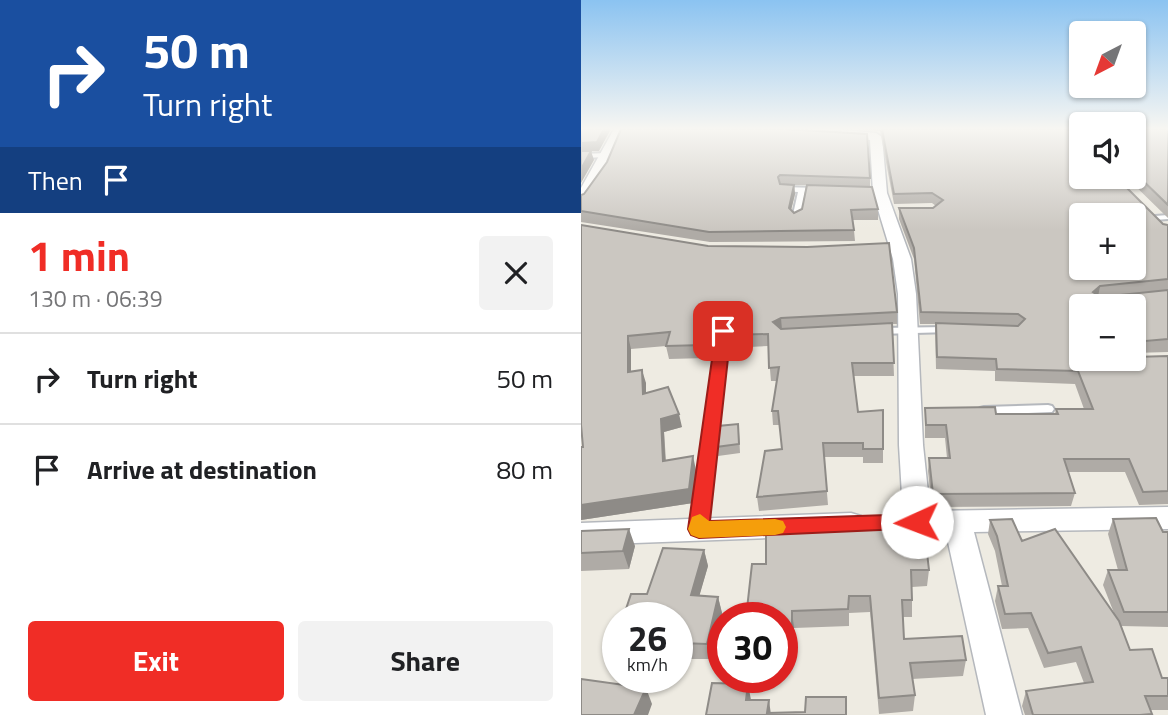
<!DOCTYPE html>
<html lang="en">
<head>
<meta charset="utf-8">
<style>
	:root { --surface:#fff; --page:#f2f2f2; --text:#202124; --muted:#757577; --line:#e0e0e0; --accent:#f02d26 }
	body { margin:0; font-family:"Titillium Web",sans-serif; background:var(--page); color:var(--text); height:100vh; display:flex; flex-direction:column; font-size:26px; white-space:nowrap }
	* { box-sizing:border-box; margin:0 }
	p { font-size:23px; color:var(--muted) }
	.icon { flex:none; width:38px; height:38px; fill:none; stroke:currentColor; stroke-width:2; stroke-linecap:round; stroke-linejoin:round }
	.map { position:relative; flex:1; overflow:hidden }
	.sheet { display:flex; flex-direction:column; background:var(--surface); width:581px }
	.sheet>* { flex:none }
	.hud { background:#1a4fa0; color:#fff; overflow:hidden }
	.needle { width:46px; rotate:221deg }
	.tools { position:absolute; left:488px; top:21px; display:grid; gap:14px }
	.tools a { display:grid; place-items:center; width:77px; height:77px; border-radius:7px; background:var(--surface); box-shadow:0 2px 5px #0004; font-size:35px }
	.speed { position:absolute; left:21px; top:602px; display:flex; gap:14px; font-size:35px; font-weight:700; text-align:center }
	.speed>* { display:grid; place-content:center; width:91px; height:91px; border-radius:50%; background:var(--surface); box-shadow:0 2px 5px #0004; line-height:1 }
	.speed small { font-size:18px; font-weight:400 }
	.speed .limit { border:10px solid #d22; background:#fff; color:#111 }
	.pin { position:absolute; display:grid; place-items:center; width:60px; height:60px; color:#fff; margin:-30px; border-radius:14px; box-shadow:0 4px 10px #0006 }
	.me { position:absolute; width:77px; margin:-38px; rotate:268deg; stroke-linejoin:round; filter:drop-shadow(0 0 5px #0008) }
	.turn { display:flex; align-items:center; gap:24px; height:147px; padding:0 28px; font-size:32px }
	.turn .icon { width:91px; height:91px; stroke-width:2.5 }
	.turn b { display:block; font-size:49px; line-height:60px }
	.then { display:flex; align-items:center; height:66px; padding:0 28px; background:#0003; gap:14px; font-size:26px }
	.round { display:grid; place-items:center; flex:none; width:74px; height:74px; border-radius:7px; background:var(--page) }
	.summary { display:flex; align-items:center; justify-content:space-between; height:119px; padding:0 28px }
	h1 { font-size:42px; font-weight:700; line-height:52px; color:var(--accent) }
	.cta { display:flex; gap:14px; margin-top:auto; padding:14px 28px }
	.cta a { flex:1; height:80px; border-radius:7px; background:var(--accent); color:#fff; font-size:28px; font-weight:700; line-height:80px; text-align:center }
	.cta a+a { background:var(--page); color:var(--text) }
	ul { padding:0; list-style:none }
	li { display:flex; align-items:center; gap:21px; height:91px; padding:0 28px; border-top:2px solid var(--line) }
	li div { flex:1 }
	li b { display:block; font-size:26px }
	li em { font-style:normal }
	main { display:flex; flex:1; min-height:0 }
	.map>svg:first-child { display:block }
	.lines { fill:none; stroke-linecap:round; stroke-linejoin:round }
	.service-casing { stroke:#b5b8bd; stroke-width:4 }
	.minor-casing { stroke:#b5b8bd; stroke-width:3 }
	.service { fill:#fff; fill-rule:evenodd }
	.minor { fill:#fff; fill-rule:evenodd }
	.wall { fill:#afaba6; fill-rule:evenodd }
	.shaded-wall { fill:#8e8b87 }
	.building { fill:#cbc7c1; stroke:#8e8b87; stroke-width:2; fill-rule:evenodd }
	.route { fill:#f02d26; stroke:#9c1d19; stroke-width:2 }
	.slow { fill:#f59e0b }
</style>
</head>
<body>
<main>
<section class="sheet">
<div class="hud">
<div class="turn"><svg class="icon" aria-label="right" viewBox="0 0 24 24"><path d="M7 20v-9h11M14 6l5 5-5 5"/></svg><div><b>50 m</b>Turn right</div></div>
<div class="then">Then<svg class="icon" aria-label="arrive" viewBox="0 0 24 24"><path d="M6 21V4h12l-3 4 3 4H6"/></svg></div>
</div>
<div class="summary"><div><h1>1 min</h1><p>130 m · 06:39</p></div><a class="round"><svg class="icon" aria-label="close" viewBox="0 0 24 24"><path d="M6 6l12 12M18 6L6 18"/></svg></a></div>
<ul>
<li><svg class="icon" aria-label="right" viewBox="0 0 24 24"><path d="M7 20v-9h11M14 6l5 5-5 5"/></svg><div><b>Turn right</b></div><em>50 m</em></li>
<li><svg class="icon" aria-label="arrive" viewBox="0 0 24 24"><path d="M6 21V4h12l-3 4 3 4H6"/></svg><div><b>Arrive at destination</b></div><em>80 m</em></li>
</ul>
<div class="cta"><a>Exit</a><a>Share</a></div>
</section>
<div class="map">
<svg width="587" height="715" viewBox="0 0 587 715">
	<rect width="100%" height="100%" fill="#eeebe2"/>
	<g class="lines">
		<g class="service-casing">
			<path id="service" d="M0,154L27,153L30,155L27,157L0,158Z
				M200,187L238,188L242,190L238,192H224L219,219L215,221L211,219L217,192L200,191Z
				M587,215V219L574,220L570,218L574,216Z
				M366,327L371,330L370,332L298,334L293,331L298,328Z
				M142,328L147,331L125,529L123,533L118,535L113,533L111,529L137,331Z
				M467,405L471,406L473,409L471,412L403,415L399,414L397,411L399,408L403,407Z"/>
		</g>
		<g class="minor-casing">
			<path id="minor" d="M33,129H45L26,170L5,202L0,203V188Z
				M481,129H494L500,136V146L496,145Z
				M261,130L295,133L301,137L306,193L330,259L335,294L342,445L349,511L587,507V529L393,532L441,715H405L365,533L316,534L306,531L302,523L306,515L322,512L318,445L317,294L312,259L292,193L289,140L257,137L255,134Z
				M270,513L280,516L284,524L280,532L270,535L0,545V523Z"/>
		</g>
		<use href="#service" class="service"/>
		<use href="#minor" class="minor"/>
	</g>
	<path class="wall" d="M271,129H487L500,177L582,224L587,225V352L553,353V306L500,359L587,356V504L558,505L544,472H487L494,493L490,506L351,507L347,471L348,458H366L364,438H344V408L415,414H474L475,409H503L494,384L414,381V371L355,369L354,324H339L333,259L318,219V208H352L355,206L351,203L313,204L299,131Z
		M553,129H587V218L545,177H553Z
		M26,162L289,178V187L297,209V220H272L274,241L129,242L0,222V195L3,194ZM213,185H225L221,209L213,213L210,210L214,194Z
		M0,225L316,312V324H311L313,376H273L277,412L302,410V463H282V457H243L247,505L178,511L176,497L201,449L199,425H192L191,411L196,381H190L187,346L148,348L146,335V329L141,326L134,331L132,346L129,345L126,358L88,359L85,346L50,349V371L65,383V393L101,427L83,432L85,460L115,470L112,503L0,520V447H2Z
		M158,432L159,453L137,456L135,447Z
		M532,519L582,532H587V627L540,626L549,650L581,678H587V710H570V715H444L441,706L445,691L503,683L495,662L463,668L447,628L421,629L414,601L417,586H421L414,551L407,534L409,520L441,541L533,613L522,585L527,570H537L527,534Z
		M0,531L54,546L48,569L0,571Z
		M123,550L127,566L118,596L137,597L141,613L130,659H105L102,670H96V618L66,594Z
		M171,564L348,570L346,586L331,587V617H322L323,639L385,660L382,676L331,679L334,695L332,711L298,714L289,612L268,613V626L213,628V640L201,641V618Z"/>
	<path class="shaded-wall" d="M23,129H30L18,151H10L13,160L0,183V143Z
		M213,185L214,194L208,218V208Z
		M519,286L517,297L512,292Z
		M139,313L141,326L134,331L132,346L130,333L132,318Z
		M200,318L201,330L192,322Z
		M126,332L129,345L126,358L124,345Z
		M47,336L50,349V385L47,372Z
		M556,341L553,353V342Z
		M61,370L65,383V407L62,394Z
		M98,414L101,427L83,432L85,475L82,461L80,419Z
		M112,456L115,470L112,503L0,520V505Z
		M48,529L54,546L48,569L42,551Z
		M123,550L127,566L114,611L110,595Z
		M137,597L141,613L130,659L126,644Z
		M211,611L213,628V640L211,624Z
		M100,643L105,659L102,670L97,654Z
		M167,684L170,700H165Z
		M65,688L71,704L67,715H53Z
		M188,700L190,715H186Z"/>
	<path class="building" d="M0,129H23L16,142L0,143Z
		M40,129H205L286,134L289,178L199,175L197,177L199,184L213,185L208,208L213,213L221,209L226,185L291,187L297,209L270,210L273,230L128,232L0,211V195L3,194L26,162Z
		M301,129H487L496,138L500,139V177H535L582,224L587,225V279L519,286L512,292L520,297L587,290V339L553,342V306H500V359H553V357L587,356V491L562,492L548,459H483L494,493L352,494L348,458H369L365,425H345L344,408L414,407L415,414H477L475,409H512L497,371L416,369L415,359L356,357L355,323L437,326L444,319L437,314L340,312L333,248L318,208H352L362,200L351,193L313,194ZM500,215H553V268H500Z
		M553,129H587V205L553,172Z
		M0,151H10L0,169Z
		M0,225L127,246L226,247L308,243L316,312L200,318L192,322L200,329L311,323L313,363H271L277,412L302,410V449H282V443H242L246,491L176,497L184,451L201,449L197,411H191L198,367L188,368L187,334L146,335L148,319L139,313L132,318L130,333L126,332L124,345L85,346L89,332L47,336V372L61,370L62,394L87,387L98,414L80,419L82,461L112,456L108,489L0,505V447H2L0,425Z
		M157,424L158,444L135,447L137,426Z
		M575,518L582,532H587V612H543L527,570H546L532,519Z
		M342,519L348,570H330L331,600H321L323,639L381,636L385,660L329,663L334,695L298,698L289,596H268L267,609L211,611V624H201V618H165L171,564H185V529Z
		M431,519L441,541L474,529L538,621L549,650L571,649L581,678H587V696H564L571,714L559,715H452L445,691L512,682L500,647L467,653L450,613L424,614L417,586H427L416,536L409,520Z
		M48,529L42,551L0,553V531Z
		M82,548L123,550L110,595L137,597L126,644L100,643L97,654L96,618H42L50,594H66Z
		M0,679L65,688L53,715H0Z
		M131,683L167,684L165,700H188L186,713L224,712L225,697H265V715H125Z"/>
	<linearGradient id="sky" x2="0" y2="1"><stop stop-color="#8bc3f1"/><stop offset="0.56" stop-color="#f7f6f2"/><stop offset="1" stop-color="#f7f6f2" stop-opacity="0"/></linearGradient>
	<rect width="587" height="230" fill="url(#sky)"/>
	<path class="route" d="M142,327L150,331L129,521L336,514L343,516L346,522L343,528L118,538L110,535L107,529L135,331Z"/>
	<path class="slow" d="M119,514L128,521L194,519L202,521L205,527L202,533L194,535L118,538L110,535L107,529L111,517Z"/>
</svg>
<div class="tools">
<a><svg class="needle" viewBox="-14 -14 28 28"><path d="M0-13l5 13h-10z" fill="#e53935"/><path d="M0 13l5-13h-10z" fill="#757577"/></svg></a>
<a><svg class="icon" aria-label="sound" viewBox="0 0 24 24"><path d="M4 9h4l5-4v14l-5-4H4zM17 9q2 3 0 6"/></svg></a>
<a>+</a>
<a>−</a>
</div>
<div class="speed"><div>26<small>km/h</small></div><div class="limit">30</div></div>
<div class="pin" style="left:142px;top:331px;background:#d93025"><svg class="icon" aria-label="arrive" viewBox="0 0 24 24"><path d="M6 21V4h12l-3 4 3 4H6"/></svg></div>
<svg class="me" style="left:336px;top:522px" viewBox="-20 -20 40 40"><circle r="19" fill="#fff"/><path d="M0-13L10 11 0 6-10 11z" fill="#f02d26"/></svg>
</div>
</main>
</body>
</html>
